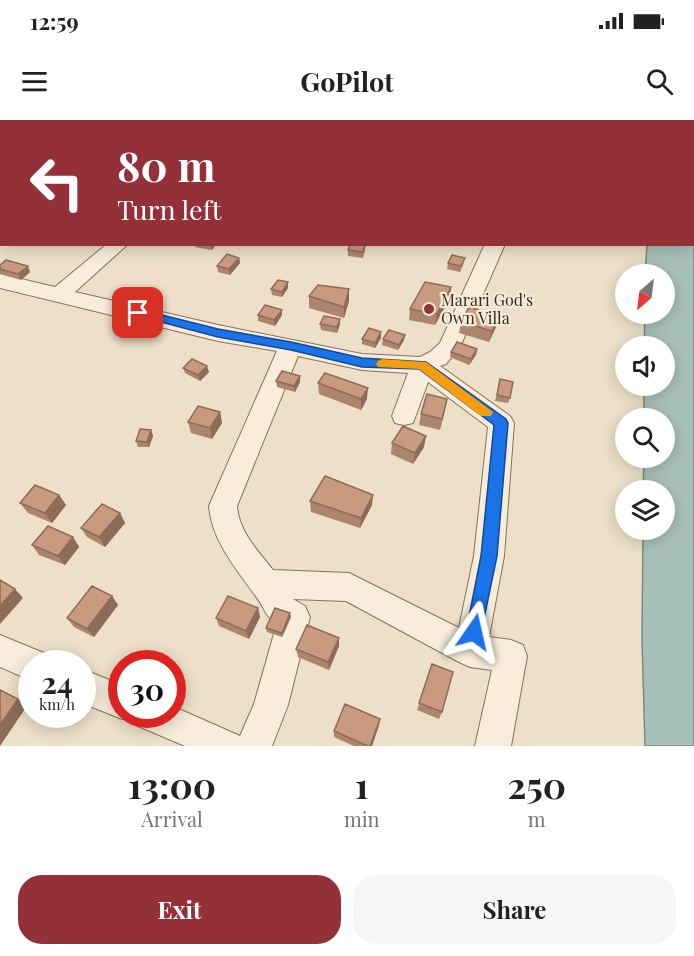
<!DOCTYPE html>
<html lang="en">
<head>
<meta charset="utf-8">
<style>
	:root { --surface:#fff; --page:#f6f6f6; --text:#222; --muted:#767676; --accent:#943037 }
	body { margin:0; font-family:"Playfair Display",serif; background:var(--page); color:var(--text); height:100vh; display:flex; flex-direction:column; font-size:22px; white-space:nowrap }
	* { box-sizing:border-box; margin:0 }
	p { font-size:20px; color:var(--muted) }
	.icon { flex:none; width:33px; height:33px; fill:none; stroke:currentColor; stroke-width:2; stroke-linecap:round; stroke-linejoin:round }
	.map { position:relative; height:626px; overflow:hidden }
	.drawer { display:flex; flex-direction:column; background:var(--surface); flex:1 }
	.drawer>* { flex:none }
	.hud { position:absolute; left:0px; top:0px; width:694px; height:126px; box-shadow:0 3px 15px #0003; background:#943037; color:#fff; overflow:hidden }
	.needle { width:39px; rotate:208deg }
	.tools { position:absolute; left:615px; top:144px; display:grid; gap:12px }
	.tools a { display:grid; place-items:center; width:60px; height:60px; border-radius:50%; background:var(--surface); box-shadow:0 3px 15px #0003; font-size:30px }
	.speed { position:absolute; left:18px; top:530px; display:flex; gap:12px; font-size:30px; font-weight:700; text-align:center }
	.speed>* { display:grid; place-content:center; width:78px; height:78px; border-radius:50%; background:var(--surface); box-shadow:0 3px 15px #0003; line-height:1 }
	.speed small { font-size:15px; font-weight:400 }
	.speed .limit { border:9px solid #d22; background:#fff; color:#111 }
	.pin { position:absolute; display:grid; place-items:center; width:51px; height:51px; color:#fff; margin:-26px; border-radius:12px; box-shadow:0 3px 9px #0006 }
	.me { position:absolute; width:66px; margin:-33px; rotate:11deg; stroke-linejoin:round; filter:drop-shadow(0 0 4px #0008) }
	.turn { display:flex; align-items:center; gap:21px; height:126px; padding:0 18px; font-size:27px }
	.turn .icon { width:78px; height:78px; stroke-width:2.5 }
	.turn b { display:block; font-size:42px; line-height:51px }
	.eta { display:flex; justify-content:space-evenly; align-items:center; height:102px; text-align:center }
	.eta b { font-size:36px; font-weight:700; line-height:42px }
	.action { display:flex; gap:12px; margin-top:auto; padding:12px 18px }
	.action a { flex:1; height:69px; border-radius:24px; background:var(--accent); color:#fff; font-size:24px; font-weight:700; line-height:69px; text-align:center }
	.action a+a { background:var(--page); color:var(--text) }
	.status { display:flex; justify-content:space-between; align-items:center; height:42px; padding:0 30px; background:var(--surface); direction:ltr }
	.status svg { height:16px; fill:currentColor }
	header { display:flex; justify-content:space-between; align-items:center; height:78px; padding:0 18px; background:var(--surface); font-size:27px; font-weight:700 }
	.map>svg:first-child { display:block }
	.water { fill:#a8c1b8; stroke:#6f8f85; stroke-width:1.5 }
	.lines { fill:none; stroke-linecap:round; stroke-linejoin:round }
	.minor-casing { stroke:#88715d; stroke-width:2 }
	.minor { fill:#f8eddb; fill-rule:evenodd }
	.wall { fill:#ad846d }
	.shaded-wall { fill:#8d6c59 }
	.building { fill:#c99a7f; stroke:#8d6c59; stroke-width:1.5 }
	.route { fill:#1a73e8; stroke:#114b97; stroke-width:1.5 }
	.slow { fill:#f59e0b }
	.poi-dot { fill:#943037; stroke:#f4ead7; stroke-width:2 }
	.labels { text-anchor:middle; stroke-width:4.5; stroke-linejoin:round; paint-order:stroke }
	.poi-label { font-size:16px; fill:#392b20; stroke:#f4ead7; text-anchor:start }
</style>
</head>
<body>
<div class="status"><b>12:59</b><svg viewBox="0 0 49 12"><path d="M0 12V9h3v3zM5 12V6h3v6zM10 12V3h3v9zM15 12V0h3v12zM26 1h20v11H26zM47 4h2v5h-2z"/></svg></div>
<header><svg class="icon" aria-label="menu" viewBox="0 0 24 24"><path d="M4 6h16M4 12h16M4 18h16"/></svg>GoPilot<svg class="icon" aria-label="search" viewBox="0 0 24 24"><circle cx="10" cy="10" r="6"/><path d="M15 15l6 6"/></svg></header>
<div class="map">
<svg width="694" height="626" viewBox="0 0 694 626">
	<rect width="100%" height="100%" fill="#eddfc8"/>
	<path class="water" d="M654,0H694V626H645L642,519L643,410H664V370H643L644,338H664V298H644V266H664V226H644L645,194H664V154H645L647,125L693,124V2Z"/>
	<g class="lines">
		<g class="minor-casing">
			<path id="minor" d="M235,0H251L234,2Z
				M298,0H333L332,2Z
				M392,0H408L391,2Z
				M529,0H545V2H529Z
				M107,124H128L75,172L218,205L362,234L420,237L430,232L440,223L485,124H505L460,227L446,244L440,246L510,296L514,303L504,436L489,517L511,520L523,525L527,536L511,626H475L492,550L470,547L459,542L346,481L293,479L305,486L310,497L288,585L272,626H185L138,606L133,594L122,599L82,583V549L122,565V594H172V586L240,616L254,584L277,503C263,495 266,489 257,478C238,451 211,420 209,386L277,231L218,221L0,168V154L55,167ZM298,236L362,250L408,253L392,296L395,303L404,305L413,303L428,262L488,307L474,436L459,508L349,453L273,450C258,431 239,412 237,386Z
				M0,515L44,533L48,543H32V561L0,547Z"/>
		</g>
		<use href="#minor" class="minor"/>
	</g>
	<path class="wall" d="M195,124H216L212,130L195,127Z
		M365,126V131L363,138L348,136V130Z
		M239,138L240,143L230,155L218,152L217,146Z
		M448,143H464L460,152L447,149Z
		M0,145L30,152L21,160L0,154Z
		M288,168L282,177L272,175L271,169Z
		M349,169V181L344,198L309,188V176Z
		M450,178L435,205L409,200L410,189Z
		M258,195H282L275,206L258,201Z
		M461,202L496,207L489,222L459,213Z
		M320,204H340L337,213L321,210Z
		M381,212V218L375,228L362,224V219Z
		M405,215L404,220L398,230L382,225L383,219Z
		M477,229L476,235L469,245L450,237L451,232Z
		M183,248L209,252L200,261L185,253Z
		M300,256V262L295,272L277,267L276,261Z
		M500,259L510,278L508,283L495,281Z
		M318,263L367,279L361,290L319,274Z
		M447,279L440,310L419,305L421,294Z
		M220,292L222,303L212,319L191,313L188,302Z
		M151,310L153,316L149,327H138L136,321Z
		M392,323L424,327L413,344L391,334Z
		M59,375L66,385L52,403L28,393L20,383Z
		M310,381L372,385L360,408L311,392Z
		M120,393L125,403L105,427L87,417L81,408Z
		M73,417L79,427L65,445L39,435L32,425Z
		M112,476L118,485L94,517L74,507L67,498Z
		M258,488L260,497L249,519L219,506L216,498Z
		M291,497L282,517L267,512L266,508Z
		M339,526L329,550L298,537L296,529Z
		M432,544L442,592L439,599L417,590Z
		M380,599L379,605L372,626H354L334,617V611Z"/>
	<path class="shaded-wall" d="M211,124H216L212,130Z
		M239,138L240,143L230,155L229,149Z
		M28,146L30,152L21,160L18,154Z
		M288,162V168L282,177V172Z
		M451,167L450,178L435,205L437,194Z
		M349,169V181L344,198V187Z
		M282,190V195L275,206L274,200Z
		M499,196L496,207L489,222L492,211Z
		M340,199V204L337,213V207Z
		M381,212V218L375,228V223Z
		M405,215L404,220L398,230L399,225Z
		M477,229L476,235L469,245L471,239Z
		M207,246L209,252L200,261L198,255Z
		M300,256V262L295,272L294,266Z
		M368,268L367,279L361,290V279Z
		M447,279L445,290L440,310L442,299Z
		M220,292L222,303L212,319L210,308Z
		M151,310L153,316L149,327L147,322Z
		M426,316L424,327L413,344L415,333Z
		M59,375L66,385L52,403L45,393Z
		M373,375L372,385L360,408L361,398Z
		M120,393L125,403L105,427L99,417Z
		M73,417L79,427L65,445L58,436Z
		M15,469L23,478L0,504V486Z
		M112,476L118,485L94,517L87,509Z
		M258,488L260,497L249,519L246,511Z
		M290,493L291,497L282,517V513Z
		M339,518V526L329,550L328,542Z
		M183,557L185,561L173,575L172,570Z
		M18,579L27,586L0,626V605Z
		M380,599L379,605L372,626H370Z"/>
	<path class="building" d="M365,0H378V2H364Z
		M350,124H357L365,126L363,132L348,130Z
		M227,134L239,138L229,149L217,146Z
		M452,135L465,138L461,146L448,143Z
		M6,140L28,146L18,154L0,149V145Z
		M278,160L288,162L282,172L271,169Z
		M425,162L451,167L437,194L410,189Z
		M318,165L349,169L344,187L309,176Z
		M265,185L282,190L274,200L258,195Z
		M469,187L499,196L492,211L461,202Z
		M324,196L340,199L337,207L320,204Z
		M369,208L381,212L375,223L362,219Z
		M389,210L405,215L399,225L383,219Z
		M457,222L477,229L471,239L451,232Z
		M192,239L207,246L198,255L183,248Z
		M282,251L300,256L294,266L276,261Z
		M325,253L368,268L361,279L318,263Z
		M500,259L513,262L510,278L497,275Z
		M427,274L447,279L442,299L421,294Z
		M198,286L220,292L210,308L188,302Z
		M403,306L426,316L415,333L392,323Z
		M140,309L151,310L147,322L136,321Z
		M325,356L373,375L361,398L310,381Z
		M35,365L59,375L45,393L20,383Z
		M102,384L120,393L99,417L81,408Z
		M48,406L73,417L58,436L32,425Z
		M0,460L15,469L0,486Z
		M92,466L112,476L87,509L67,498Z
		M228,476L258,488L246,511L216,498Z
		M275,488L290,493L282,513L266,508Z
		M307,505L339,518L328,542L296,529Z
		M432,544L453,552L442,592L419,583Z
		M172,549L183,557L172,570Z
		M0,570L18,579L0,605Z
		M345,584L380,599L370,626H368L334,611Z"/>
	<path class="route" d="M138,189L218,209L291,222L362,238L426,242L506,299L508,303L497,436L480,518L474,520L468,518L466,512L481,436L494,305L419,249L362,247L291,230L218,217L134,195V190Z"/>
	<path class="slow" d="M382,239L426,242L493,292L491,296H481L419,249L378,247L376,244L378,241Z"/>
	<circle class="poi-dot" cx="429" cy="189" r="6"/>
	<g class="labels">
		<g class="poi-label">
			<text x="441" y="186">Marari God's<tspan x="441" dy="18">Own Villa</tspan></text>
		</g>
	</g>
</svg>
<div class="tools">
<a><svg class="needle" viewBox="-14 -14 28 28"><path d="M0-13l5 13h-10z" fill="#e53935"/><path d="M0 13l5-13h-10z" fill="#767676"/></svg></a>
<a><svg class="icon" aria-label="sound" viewBox="0 0 24 24"><path d="M4 9h4l5-4v14l-5-4H4zM17 9q2 3 0 6"/></svg></a>
<a><svg class="icon" aria-label="search" viewBox="0 0 24 24"><circle cx="10" cy="10" r="6"/><path d="M15 15l6 6"/></svg></a>
<a><svg class="icon" aria-label="layers" viewBox="0 0 24 24"><path d="M12 4l9 5-9 5-9-5zM3 14l9 5 9-5"/></svg></a>
</div>
<div class="speed"><div>24<small>km/h</small></div><div class="limit">30</div></div>
<div class="pin" style="left:138px;top:193px;background:#d93025"><svg class="icon" aria-label="arrive" viewBox="0 0 24 24"><path d="M6 21V4h12l-3 4 3 4H6"/></svg></div>
<svg class="me" style="left:474px;top:512px" viewBox="-20 -20 40 40"><path d="M0-17L14 15 0 8-14 15z" fill="#1a73e8" stroke="#fff" stroke-width="4"/></svg>
<div class="hud">
<div class="turn"><svg class="icon" aria-label="left" viewBox="0 0 24 24"><path d="M17 20v-9H6M10 6l-5 5 5 5"/></svg><div><b>80 m</b>Turn left</div></div>
</div>
</div>
<section class="drawer">
<div class="eta">
<div><b>13:00</b><p>Arrival</p></div>
<div><b>1</b><p>min</p></div>
<div><b>250</b><p>m</p></div>
</div>
<div class="action"><a>Exit</a><a>Share</a></div>
</section>
</body>
</html>
